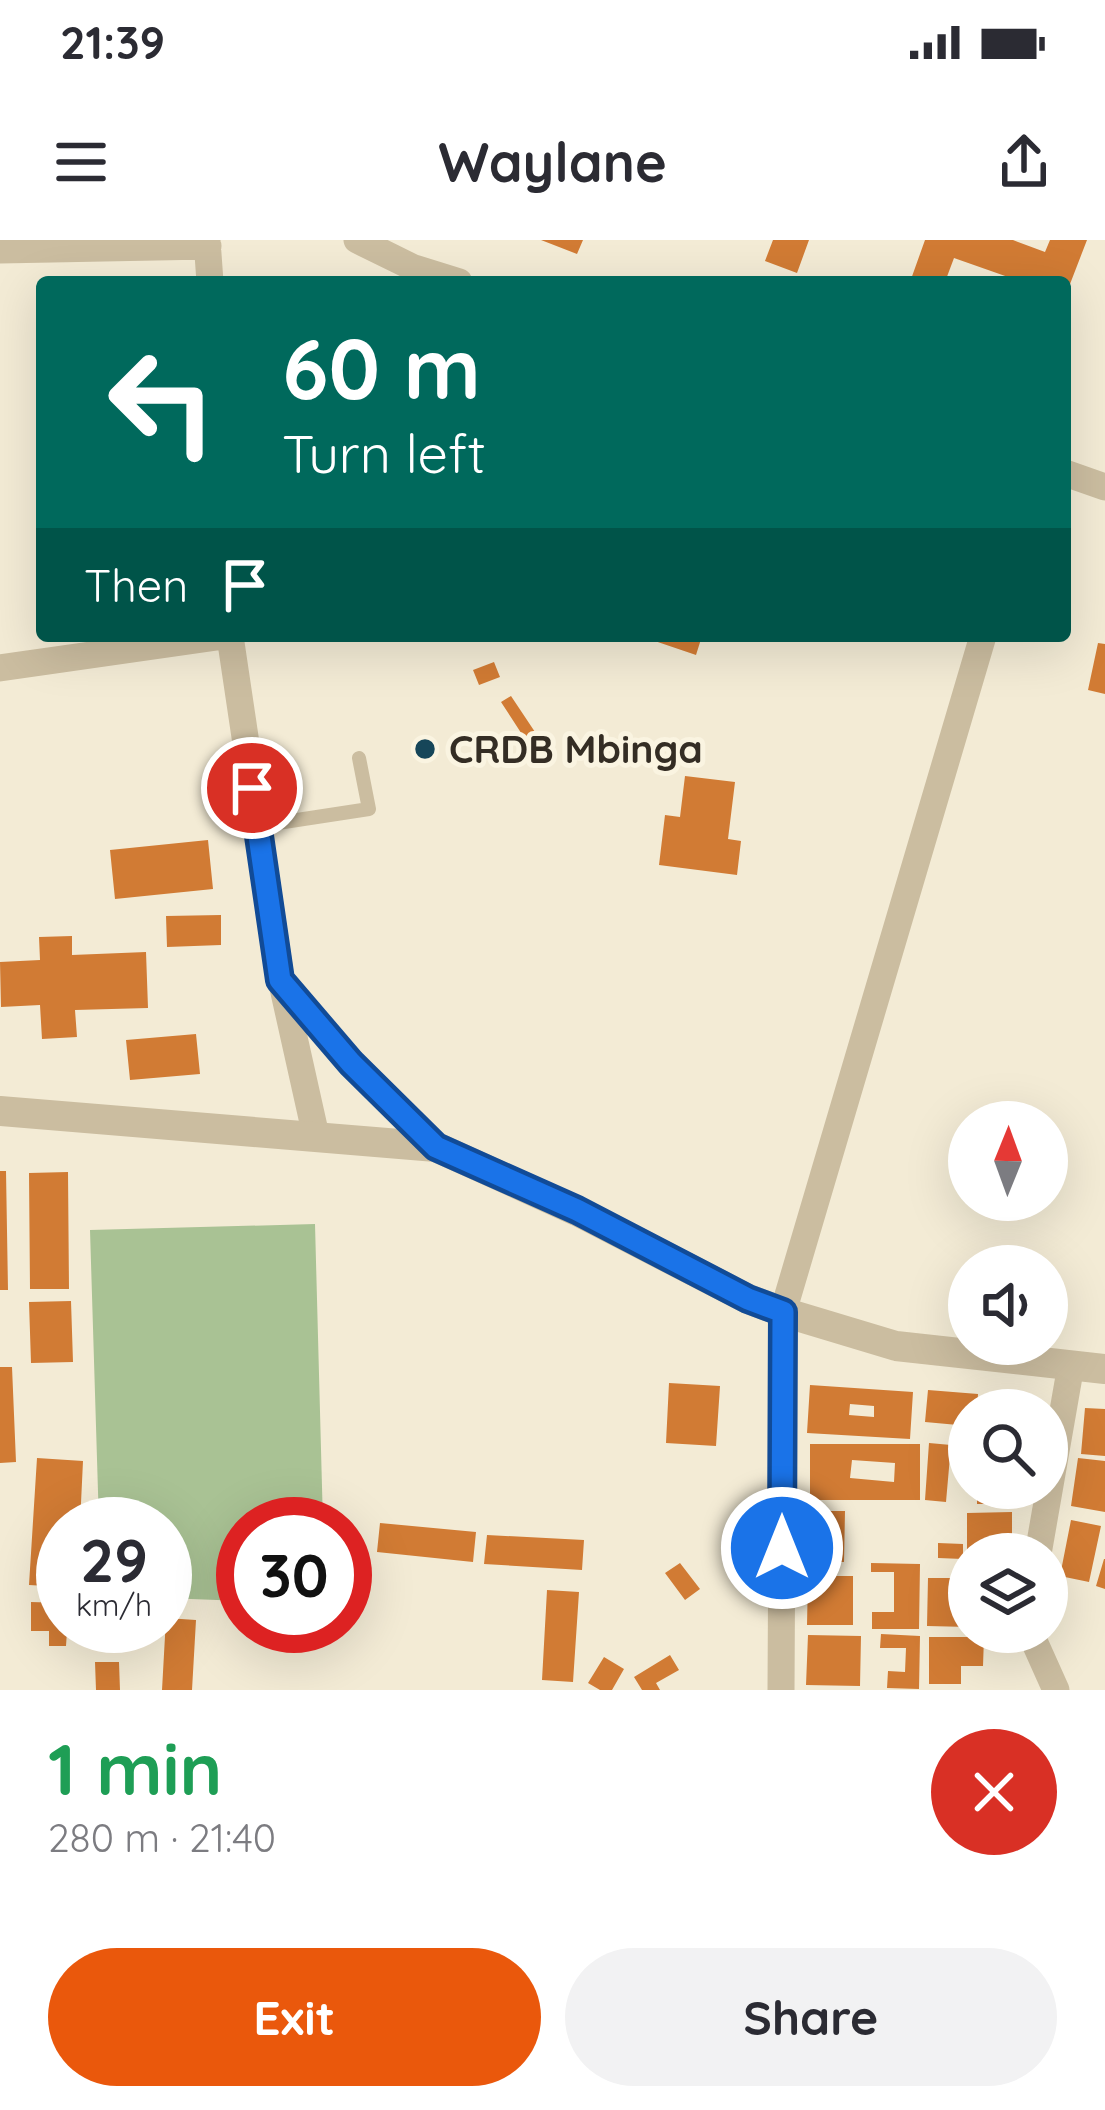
<!DOCTYPE html>
<html lang="en">
<head>
<meta charset="utf-8">
<style>
	:root { --surface:#fff; --page:#f2f2f3; --text:#2b2b33; --muted:#7c7c81; --accent:#ea580c }
	body { margin:0; font-family:Quicksand,sans-serif; background:var(--page); color:var(--text); height:100vh; display:flex; flex-direction:column; font-size:45px; white-space:nowrap }
	* { box-sizing:border-box; margin:0 }
	p { font-size:39px; color:var(--muted) }
	.icon { flex:none; width:66px; height:66px; fill:none; stroke:currentColor; stroke-width:2; stroke-linecap:round; stroke-linejoin:round }
	.map { position:relative; height:1450px; overflow:hidden }
	.panel { display:flex; flex-direction:column; background:var(--surface); flex:1 }
	.panel>* { flex:none }
	.guide { position:absolute; left:36px; top:36px; width:1035px; height:366px; border-radius:12px; box-shadow:0 12px 48px #0002; background:#00695c; color:#fff; overflow:hidden }
	.needle { width:78px; rotate:1deg }
	.buttons { position:absolute; left:948px; top:861px; display:grid; gap:24px }
	.buttons a { display:grid; place-items:center; width:120px; height:120px; border-radius:50%; background:var(--surface); box-shadow:0 12px 48px #0002; font-size:60px }
	.speed { position:absolute; left:36px; top:1257px; display:flex; gap:24px; font-size:60px; font-weight:700; text-align:center }
	.speed>* { display:grid; place-content:center; width:156px; height:156px; border-radius:50%; background:var(--surface); box-shadow:0 12px 48px #0002; line-height:1 }
	.speed small { font-size:30px; font-weight:400 }
	.speed .limit { border:18px solid #d22; background:#fff; color:#111 }
	.pin { position:absolute; display:grid; place-items:center; width:102px; height:102px; color:#fff; margin:-51px; border:6px solid #fff; border-radius:50%; box-shadow:0 3px 12px #0007 }
	.me { position:absolute; width:132px; margin:-66px; rotate:0deg; stroke-linejoin:round; filter:drop-shadow(0 0 9px #0008) }
	.turn { display:flex; align-items:center; gap:42px; height:252px; padding:0 48px; font-size:54px }
	.turn .icon { width:156px; height:156px; stroke-width:2.5 }
	.turn b { display:block; font-size:84px; line-height:102px }
	.then { display:flex; align-items:center; height:114px; padding:0 48px; background:#0003; gap:24px; font-size:45px }
	.round { display:grid; place-items:center; flex:none; width:126px; height:126px; border-radius:63px; background:var(--page) }
	.summary { display:flex; align-items:center; justify-content:space-between; height:204px; padding:0 48px }
	h1 { font-size:72px; font-weight:700; line-height:90px; color:#1e9e55 }
	.cta { display:flex; gap:24px; margin-top:auto; padding:24px 48px }
	.cta a { flex:1; height:138px; border-radius:72px; background:var(--accent); color:#fff; font-size:48px; font-weight:700; line-height:138px; text-align:center }
	.cta a+a { background:var(--page); color:var(--text) }
	.status { display:flex; justify-content:space-between; align-items:center; height:84px; padding:0 60px; background:var(--surface); direction:ltr }
	.status svg { height:33px; fill:currentColor }
	header { display:flex; justify-content:space-between; align-items:center; height:156px; padding:0 48px; background:var(--surface); font-size:54px; font-weight:700 }
	.map>svg:first-child { display:block }
	.green { fill:#a9c294 }
	.building { fill:#d17b34; fill-rule:evenodd }
	.lines { fill:none; stroke-linecap:round; stroke-linejoin:round }
	.service { stroke:#cbbda0; stroke-width:14 }
	.minor { stroke:#cbbda0; stroke-width:27 }
	.tertiary { stroke:#cbbda0; stroke-width:30 }
	.route-casing { stroke:#114b97; stroke-width:30 }
	.route { stroke:#1a73e8; stroke-width:21 }
	.poi-dot { fill:#164659; stroke:#faf4e1; stroke-width:4.5 }
	.labels { text-anchor:middle; stroke-width:10; stroke-linejoin:round; paint-order:stroke }
	.poi-label { font-size:39px; font-weight:bold; fill:#342d24; stroke:#faf4e1; text-anchor:start }
</style>
</head>
<body>
<div class="status"><b>21:39</b><svg viewBox="0 0 49 12"><path d="M0 12V9h3v3zM5 12V6h3v6zM10 12V3h3v9zM15 12V0h3v12zM26 1h20v11H26zM47 4h2v5h-2z"/></svg></div>
<header><svg class="icon" aria-label="menu" viewBox="0 0 24 24"><path d="M4 6h16M4 12h16M4 18h16"/></svg>Waylane<svg class="icon" aria-label="share" viewBox="0 0 24 24"><path d="M12 15V3M7 8l5-5 5 5M5 13v7h14v-7"/></svg></header>
<div class="map">
<svg width="1105" height="1450" viewBox="0 0 1105 1450">
	<rect width="100%" height="100%" fill="#f3ebd5"/>
	<path class="green" d="M315,984L323,1284H243V1361L165,1358V1284H99L90,990Z"/>
	<path class="building" d="M541,0H583L577,14Z
		M773,0H809L797,33L765,21Z
		M925,0H1013L1045,12L1050,0H1087L1065,57V42H1022L954,18L945,42H910Z
		M640,396H702L696,415Z
		M1098,403L1105,404V454L1088,450Z
		M494,422L500,437L479,445L473,430Z
		M511,456L537,495L527,502L501,462Z
		M685,536L735,542L728,599L741,601L737,635L659,625L665,575L680,577Z
		M208,600L213,649L115,659L110,610Z
		M221,675V705L167,707L166,676Z
		M72,696V715L146,712L148,768L75,770L77,797L42,799L40,765L1,767L0,722L40,720L39,697Z
		M196,794L200,834L130,840L126,800Z
		M0,931H6L8,1050H0Z
		M68,932L69,1049H30L29,933Z
		M71,1061L73,1122L31,1123L29,1062Z
		M0,1127H12L16,1222L0,1223Z
		M669,1143L720,1146L716,1206L666,1203Z
		M810,1145L913,1152L910,1199L807,1193ZM850,1164L874,1166V1177L849,1175Z
		M928,1150L978,1154L977,1170H969V1186L925,1182Z
		M1085,1168L1105,1169V1216L1081,1214Z
		M929,1203L951,1205L946,1262L925,1260Z
		M810,1204H920V1260H810ZM852,1220L895,1223L894,1242L850,1238Z
		M37,1218L83,1221L80,1284H63V1347L29,1345Z
		M1078,1218L1105,1221V1272L1071,1266Z
		M977,1248H1000V1264H977Z
		M809,1271H845L844,1322H809Z
		M1012,1272V1314H967V1273Z
		M1071,1280L1101,1286L1089,1342L1060,1336Z
		M380,1283L476,1292L473,1322L377,1312Z
		M487,1295L584,1300L582,1330L484,1324Z
		M938,1303L963,1304V1319L938,1318Z
		M1104,1319H1105V1349L1096,1346Z
		M680,1323L700,1349L685,1360L665,1333Z
		M871,1323L920,1324L919,1389H872V1372H894V1332H871Z
		M808,1336H853V1385H807Z
		M928,1338H952L951,1369H969V1387L927,1386Z
		M547,1350L579,1352L573,1442L542,1440Z
		M31,1362L63,1363V1386H85V1392L67,1391L66,1406H49V1391H31Z
		M166,1378L196,1380L192,1450H162Z
		M881,1394L920,1396L919,1449L887,1448L888,1431L905,1432L906,1408H880Z
		M808,1395L861,1396L860,1446L806,1445Z
		M929,1397H984L983,1426H961V1444H929Z
		M670,1415L679,1430L656,1443L660,1450H642L634,1437Z
		M604,1417L624,1429L612,1450H600L588,1443Z
		M95,1422H119L120,1450H96Z"/>
	<g class="lines">
		<path class="service" d="M258,586L369,569L359,518"/>
		<path class="minor" d="M207,0L210,42
			M357,0L414,28L459,42
			M0,10L208,6
			M1065,233L1105,247
			M230,396L281,739L316,896
			M0,428L224,396
			M283,743L351,823L436,907
			M1038,1314L1071,1125
			M1030,1392L1056,1450
			M781,1450L783,1072L983,396"/>
		<path class="tertiary" d="M0,871L436,907L577,971L748,1059L783,1072L896,1106L1105,1129"/>
	</g>
	<g class="lines">
		<g class="route-casing">
			<path id="route" d="M252,548L280,740L351,823L436,907L577,970L748,1059L783,1072L782,1308"/>
		</g>
		<use href="#route" class="route"/>
	</g>
	<circle class="poi-dot" cx="425" cy="509" r="12"/>
	<g class="labels">
		<g class="poi-label">
			<text x="449" y="523">CRDB Mbinga</text>
		</g>
	</g>
</svg>
<div class="buttons">
<a><svg class="needle" viewBox="-14 -14 28 28"><path d="M0-13l5 13h-10z" fill="#e53935"/><path d="M0 13l5-13h-10z" fill="#7c7c81"/></svg></a>
<a><svg class="icon" aria-label="sound" viewBox="0 0 24 24"><path d="M4 9h4l5-4v14l-5-4H4zM17 9q2 3 0 6"/></svg></a>
<a><svg class="icon" aria-label="search" viewBox="0 0 24 24"><circle cx="10" cy="10" r="6"/><path d="M15 15l6 6"/></svg></a>
<a><svg class="icon" aria-label="layers" viewBox="0 0 24 24"><path d="M12 4l9 5-9 5-9-5zM3 14l9 5 9-5"/></svg></a>
</div>
<div class="speed"><div>29<small>km/h</small></div><div class="limit">30</div></div>
<div class="pin" style="left:252px;top:548px;background:#d93025"><svg class="icon" aria-label="arrive" viewBox="0 0 24 24"><path d="M6 21V4h12l-3 4 3 4H6"/></svg></div>
<svg class="me" style="left:782px;top:1308px" viewBox="-20 -20 40 40"><circle r="17" fill="#1a73e8" stroke="#fff" stroke-width="3"/><path d="M0-11L8 9 0 5-8 9z" fill="#fff"/></svg>
<div class="guide">
<div class="turn"><svg class="icon" aria-label="left" viewBox="0 0 24 24"><path d="M17 20v-9H6M10 6l-5 5 5 5"/></svg><div><b>60 m</b>Turn left</div></div>
<div class="then">Then<svg class="icon" aria-label="arrive" viewBox="0 0 24 24"><path d="M6 21V4h12l-3 4 3 4H6"/></svg></div>
</div>
</div>
<section class="panel">
<div class="summary"><div><h1>1 min</h1><p>280 m · 21:40</p></div><a class="round" style="background:#d93025;color:#fff"><svg class="icon" aria-label="close" viewBox="0 0 24 24"><path d="M6 6l12 12M18 6L6 18"/></svg></a></div>
<div class="cta"><a>Exit</a><a>Share</a></div>
</section>
</body>
</html>
